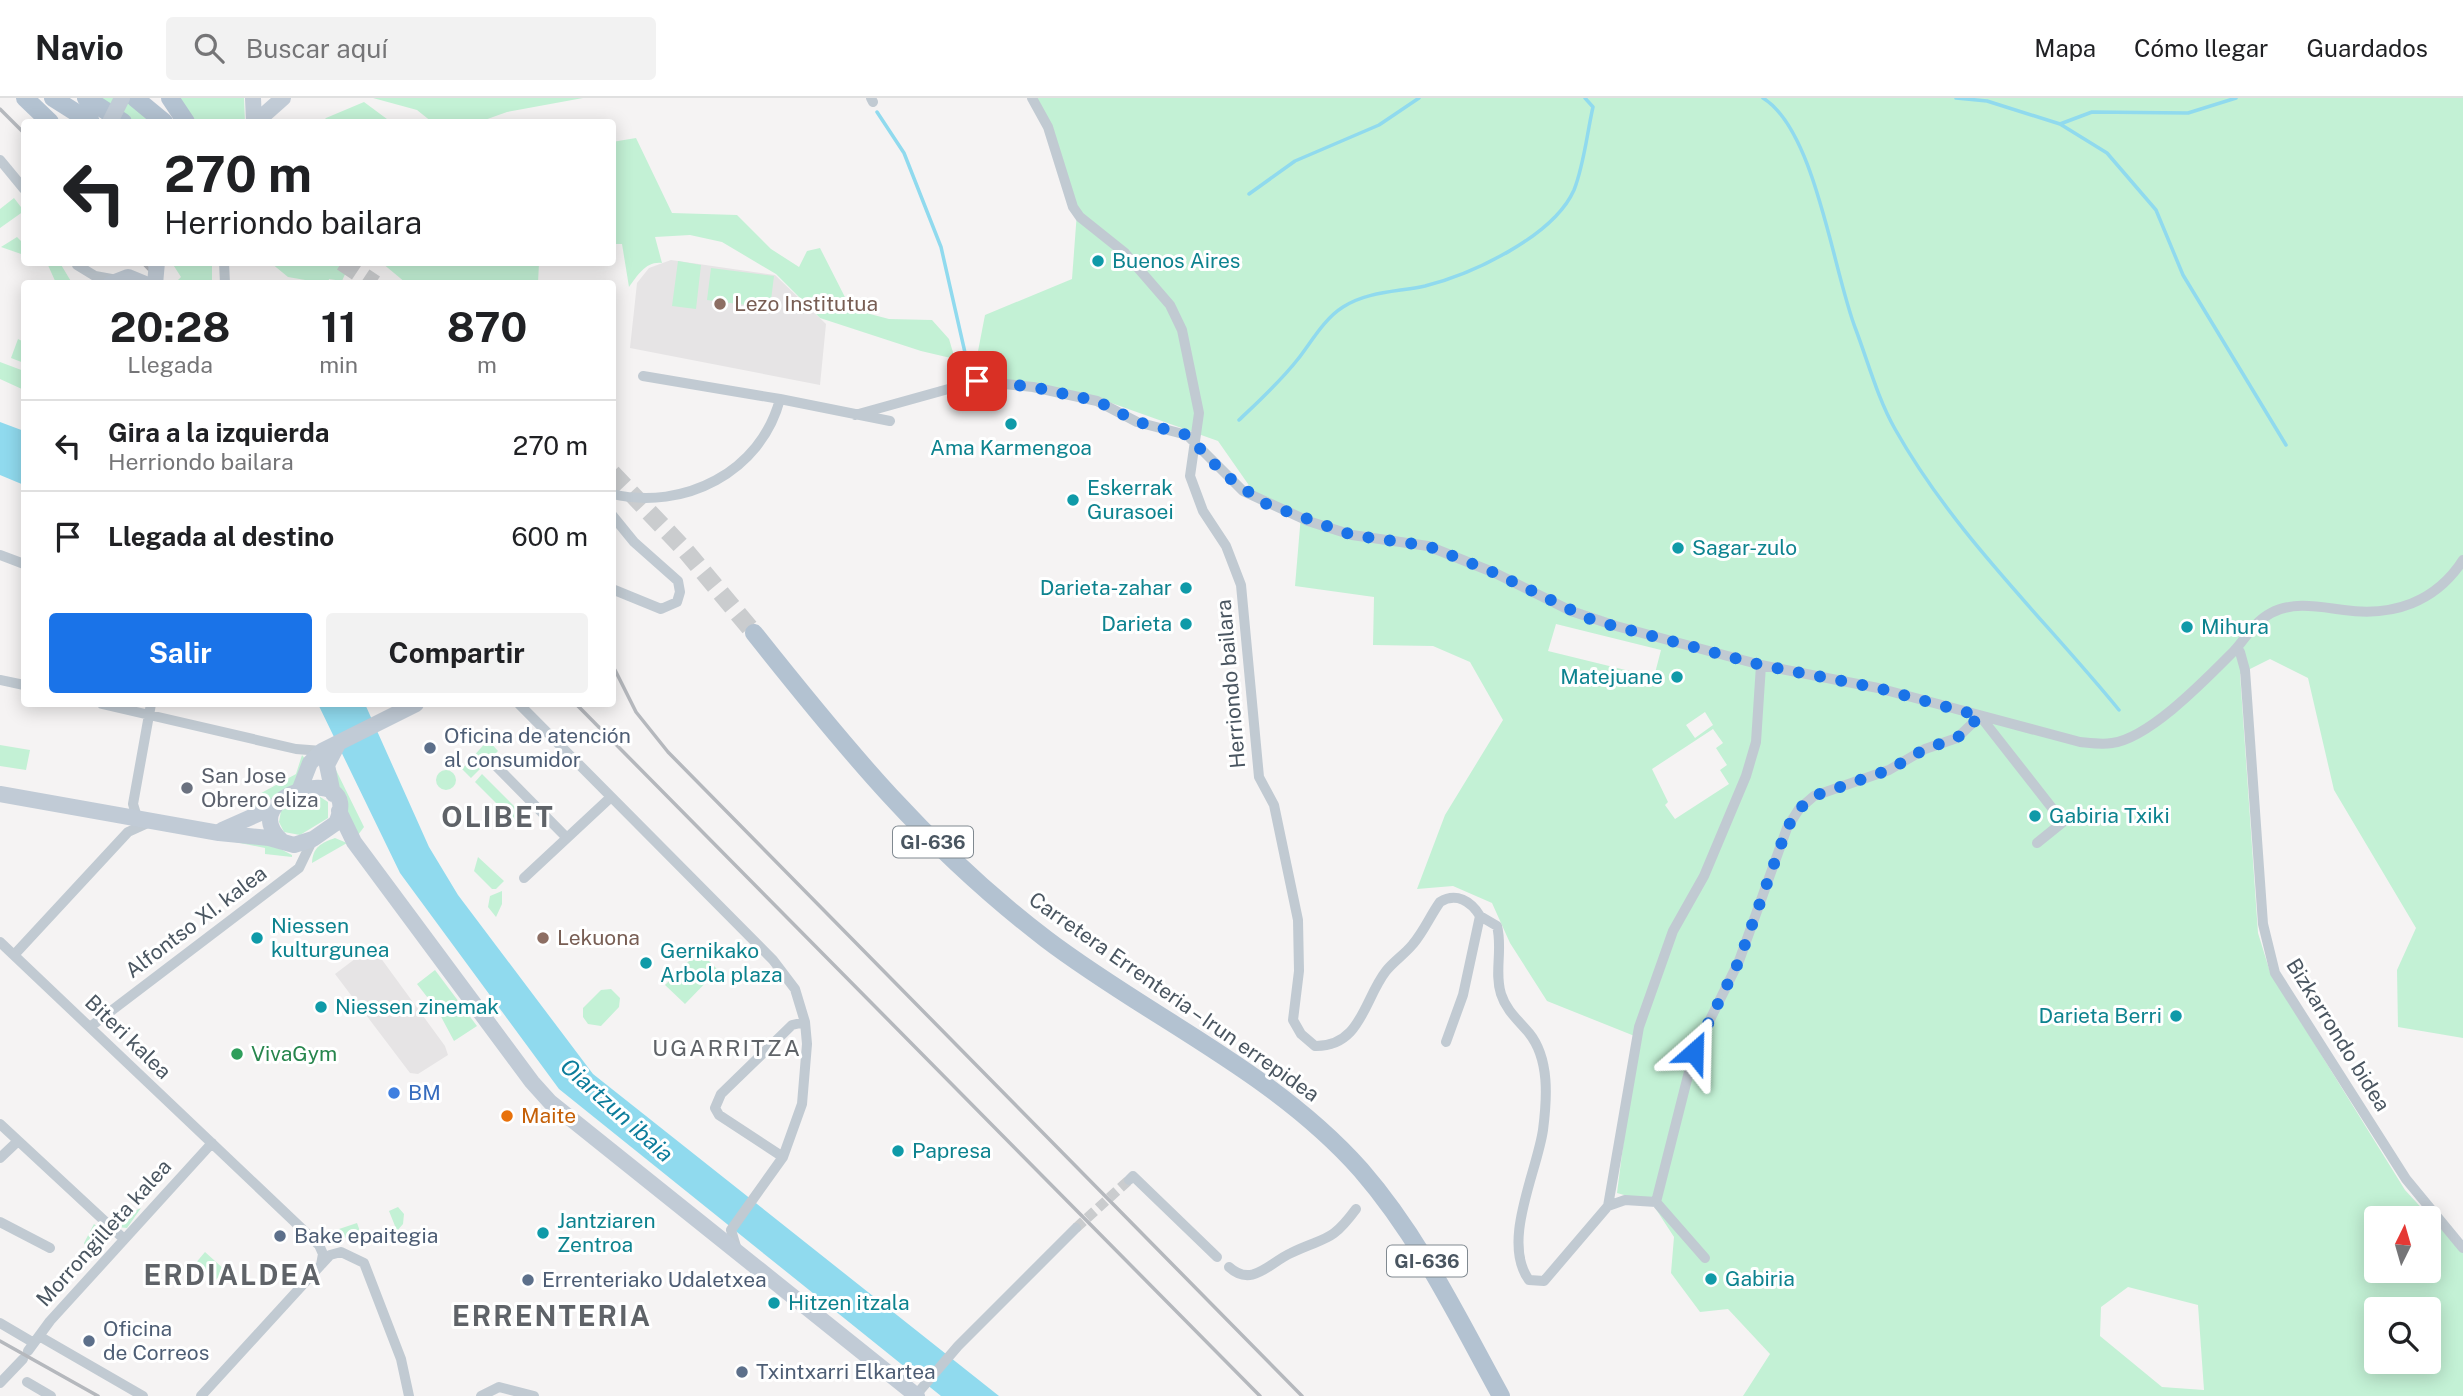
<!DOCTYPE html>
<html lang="es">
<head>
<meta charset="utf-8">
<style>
	:root { --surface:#fff; --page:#f2f2f2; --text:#202124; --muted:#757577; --line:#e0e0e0; --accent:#1a73e8 }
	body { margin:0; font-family:"Public Sans",sans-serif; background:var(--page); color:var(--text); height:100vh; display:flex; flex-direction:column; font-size:26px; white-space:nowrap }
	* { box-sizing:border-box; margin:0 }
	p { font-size:23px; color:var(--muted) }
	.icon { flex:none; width:38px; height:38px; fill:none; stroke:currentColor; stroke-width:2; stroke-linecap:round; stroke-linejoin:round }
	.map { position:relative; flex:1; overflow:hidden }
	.drawer { position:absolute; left:21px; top:182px; width:595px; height:427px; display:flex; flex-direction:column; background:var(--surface); border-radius:7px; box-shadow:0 4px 18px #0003 }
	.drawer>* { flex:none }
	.banner { position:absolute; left:21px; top:21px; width:595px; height:147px; border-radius:7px; box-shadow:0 4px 18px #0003; background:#fff; color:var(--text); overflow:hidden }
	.needle { width:46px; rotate:5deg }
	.buttons { position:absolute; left:2364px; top:1108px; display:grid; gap:14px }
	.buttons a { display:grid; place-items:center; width:77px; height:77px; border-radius:7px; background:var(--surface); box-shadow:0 4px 18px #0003; font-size:35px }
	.pin { position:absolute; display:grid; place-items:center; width:60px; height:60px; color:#fff; margin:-30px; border-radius:14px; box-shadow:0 4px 10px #0006 }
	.me { position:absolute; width:77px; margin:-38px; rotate:25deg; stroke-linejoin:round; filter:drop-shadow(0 0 5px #0008) }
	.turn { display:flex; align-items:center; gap:24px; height:147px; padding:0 28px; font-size:32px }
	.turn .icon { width:91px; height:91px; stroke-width:2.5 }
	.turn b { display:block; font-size:49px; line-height:60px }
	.eta { display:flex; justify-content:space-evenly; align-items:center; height:119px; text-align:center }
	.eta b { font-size:42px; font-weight:700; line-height:49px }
	.cta { display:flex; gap:14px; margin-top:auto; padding:14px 28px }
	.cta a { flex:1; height:80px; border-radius:7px; background:var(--accent); color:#fff; font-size:28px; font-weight:700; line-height:80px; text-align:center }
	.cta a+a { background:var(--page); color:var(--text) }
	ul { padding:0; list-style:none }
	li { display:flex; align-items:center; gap:21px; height:91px; padding:0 28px; border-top:2px solid var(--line) }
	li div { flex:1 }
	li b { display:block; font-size:26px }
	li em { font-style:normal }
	header { display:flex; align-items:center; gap:42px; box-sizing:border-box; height:98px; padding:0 35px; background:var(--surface); border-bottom:2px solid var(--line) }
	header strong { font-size:33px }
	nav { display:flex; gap:38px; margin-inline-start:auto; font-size:24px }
	.search { width:490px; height:63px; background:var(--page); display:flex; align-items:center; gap:18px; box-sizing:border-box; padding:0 24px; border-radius:7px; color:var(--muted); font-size:26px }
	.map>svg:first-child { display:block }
	.education { fill:#e6e4e5 }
	.green { fill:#c3f1d5; fill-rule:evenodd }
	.water { fill:#90daee }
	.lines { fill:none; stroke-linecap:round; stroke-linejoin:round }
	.stream { stroke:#90daee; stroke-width:3.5 }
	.minor-tunnel { stroke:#caccce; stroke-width:10; stroke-dasharray:10 5; stroke-linecap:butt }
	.primary-tunnel { stroke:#caccce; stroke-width:18; stroke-dasharray:18 9; stroke-linecap:butt }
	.minor { stroke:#c1cad2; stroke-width:10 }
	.secondary { stroke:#c1cbd6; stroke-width:16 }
	.primary { stroke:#b3c2d1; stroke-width:18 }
	.rail { stroke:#b5b8bd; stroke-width:3.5 }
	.secondary-bridge { stroke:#c1cbd6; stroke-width:16 }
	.route { stroke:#1a73e8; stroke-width:12; stroke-dasharray:0 21.6 }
	.culture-dot { fill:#0f9aa8; stroke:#fff; stroke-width:2.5 }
	.education-dot { fill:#8d6e63; stroke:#fff; stroke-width:2.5 }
	.service-dot { fill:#5c6f8a; stroke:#fff; stroke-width:2.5 }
	.worship-dot { fill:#6b7280; stroke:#fff; stroke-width:2.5 }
	.leisure-dot { fill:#2e9e5b; stroke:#fff; stroke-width:2.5 }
	.shop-dot { fill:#3f7fe0; stroke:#fff; stroke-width:2.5 }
	.food-dot { fill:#e8710a; stroke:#fff; stroke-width:2.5 }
	.labels { text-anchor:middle; stroke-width:6; stroke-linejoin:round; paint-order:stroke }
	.shield { fill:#fff; stroke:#808990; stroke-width:2 }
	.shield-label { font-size:19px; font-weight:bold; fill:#4a5661 }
	.culture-label { font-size:21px; fill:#0d838f; stroke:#fff; text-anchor:start }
	.education-label { font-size:21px; fill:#785e54; stroke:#fff; text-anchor:start }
	.street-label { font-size:21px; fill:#4a5661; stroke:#fff }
	.service-label { font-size:21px; fill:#4e5e75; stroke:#fff; text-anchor:start }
	.worship-label { font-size:21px; fill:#5b616d; stroke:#fff; text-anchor:start }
	.leisure-label { font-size:21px; fill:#27864d; stroke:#fff; text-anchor:start }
	.shop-label { font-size:21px; fill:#366cbe; stroke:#fff; text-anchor:start }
	.food-label { font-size:21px; fill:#c56008; stroke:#fff; text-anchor:start }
	.neighbourhood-label { font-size:23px; letter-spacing:2px; fill:#5f6368; stroke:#fff }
	.water-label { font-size:23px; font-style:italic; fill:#0c7c9b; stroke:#fff }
	.district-label { font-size:28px; font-weight:bold; letter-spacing:2px; fill:#5f6368; stroke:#fff }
</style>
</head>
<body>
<header>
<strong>Navio</strong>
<div class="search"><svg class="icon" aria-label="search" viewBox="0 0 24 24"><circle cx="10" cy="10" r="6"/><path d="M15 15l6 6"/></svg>Buscar aquí</div>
<nav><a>Mapa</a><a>Cómo llegar</a><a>Guardados</a></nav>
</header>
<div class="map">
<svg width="2463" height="1298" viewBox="0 0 2463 1298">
	<rect width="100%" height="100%" fill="#f5f3f3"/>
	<path class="education" d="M671,162L775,177L826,226L820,287L630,250L637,185L649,170Z
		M372,848L445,948L448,957L418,976L410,975L335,876Z"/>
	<path class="green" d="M99,0H124L153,24H135Z
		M178,0H244L245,24H193Z
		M373,0H583L507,14L479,24H432L417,12Z
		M1036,0H2463V940L2398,929L2397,872L2416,830L2334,692L2308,580L2270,561L2240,576L2258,835L2270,874L2405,1092L2463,1155V1298H1743L1770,1256L1728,1211L1700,1214L1671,1175L1674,1139L1652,1105L1617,1095L1637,939L1547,903L1510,845L1492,805L1453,788L1417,791L1445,717L1503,622L1470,564L1433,548L1373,547L1374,499L1295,488L1301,417L1262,406L1218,343L1103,302L973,279L985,217L1072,181L1077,114ZM1556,526L1661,552L1654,579L1548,553ZM1705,614L1713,627L1695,640L1686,627ZM1713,631L1723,645L1716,650L1727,667L1720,672L1729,686L1675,721L1665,707L1668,704L1652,671ZM2376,1120H2429V1172H2376ZM2128,1189L2198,1207L2204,1292L2162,1289L2100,1238L2101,1209ZM2376,1211H2429V1264H2376Z
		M364,4L391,24H322L326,20Z
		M636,40L672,115L737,117L771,151L799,169L807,153L820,150L851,211L889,221L932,222L949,241L955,261L921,253L820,220L776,176L722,144L690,137L655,139L662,165C646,163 638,177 629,189L622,146H613L612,44Z
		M14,100L24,113L0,130V111Z
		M17,139L24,146V157L1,149Z
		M678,163L701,167L696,211L672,208Z
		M47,165H60L72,185H56Z
		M172,165H212V185H178L176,184L181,179Z
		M271,165H350L342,183L329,181L328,186L288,179Z
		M382,165H539L538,185H406Z
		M711,170L774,178L770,210L707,202Z
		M18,241L24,244V265L11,260Z
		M0,264L24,273V292L0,281Z
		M488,642L498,653L471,680L462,671Z
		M0,647L30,652L26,672L0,668Z
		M302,657L306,662L296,685L256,711L253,706L240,712L241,706L296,676Z
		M334,668L364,729L358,737C346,721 330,688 334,668Z
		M436 682a10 10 0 1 1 20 0a10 10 0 1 1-20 0Z
		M482,676L522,716L513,722L475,684Z
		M314,695L328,704V720L300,737L284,734L279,724L281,713Z
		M335,740L347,745L312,765C313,749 321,745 335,740Z
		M230,743L267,744L292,757V759L265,756V750Z
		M478,759L504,783L496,791H492L474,773Z
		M502,793V806L496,819L488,809L490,798Z
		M699,853L718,872L685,906L665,887Z
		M435,872L477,928L454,943L438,913L417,886Z
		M611,891L620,900L619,909L601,928L588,926L583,919V910L601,892Z
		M398,1109L404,1116L403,1126L397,1133L389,1113Z
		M141,1110L127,1130L116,1129L130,1115Z
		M357,1125L362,1139L350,1143L339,1136V1131Z
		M94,1126L101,1132V1138L87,1151L84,1145Z
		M205,1154L225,1172L213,1185L194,1167Z"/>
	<path class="water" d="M0,324L24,333V387L0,377Z
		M318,606H365L429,749L458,797L593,976L999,1298H941L559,991L400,775Z"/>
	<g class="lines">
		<path class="stream" d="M1763,0C1816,33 1833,174 1856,232C1868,264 1878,301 1895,331C1954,436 2043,519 2119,612
			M1956,0L1987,3L2060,26L2107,55L2156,112L2183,177L2286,347
			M877,14L904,55L941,149L966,259
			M2060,26L2092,14L2188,15L2236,0
			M1249,96L1295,63L1379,27L1419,0
			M1239,322C1260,302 1280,284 1298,261C1312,243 1324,221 1343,209C1368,193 1398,194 1425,188C1472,176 1553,139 1574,92C1584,67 1587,35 1593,9L1585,0"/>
		<path class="minor-tunnel" d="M1076,1130L1129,1082"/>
		<path class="primary-tunnel" d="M342,164L375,186
			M612,375L685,452L754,535"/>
		<path class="minor" d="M871,0L873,4
			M1032,0L1048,29L1073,109L1080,119L1125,155L1170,207L1182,232L1199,315L1190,378L1203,413L1226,448L1241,487L1259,679L1274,707L1298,822L1299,873L1293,922L1301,936L1315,948C1361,949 1364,901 1386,873C1394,863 1405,856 1413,846C1424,833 1430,818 1440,804C1456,794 1471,803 1480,818L1463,897L1446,944
			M0,62L24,91
			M224,164L225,186
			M77,167L95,178L117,182
			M643,278L780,301
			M855,317L977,283L1033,289L1097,303L1137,324L1187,337L1243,393L1308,423L1352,437L1428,448L1495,475L1571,513L1616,528L1761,567L1878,590L2080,644C2090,645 2102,647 2112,645C2150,640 2207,580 2234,553C2246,540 2254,524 2271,515C2293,503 2320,509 2344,512C2393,519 2436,504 2463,462
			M612,396C684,413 761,374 780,301L890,323
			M612,417L634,444L678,483L680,494L677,504L661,511L612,491
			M0,457L24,466
			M2235,552L2240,554L2245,572L2263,826L2275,875L2406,1081L2463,1150
			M0,582L24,587
			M102,606L296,651L322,653
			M519,606L773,862L795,891L805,924L807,946L802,1006L783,1059L731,1132L737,1152
			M497,669L567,740
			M143,722L136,716L133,706L151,606
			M524,780L611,699
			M1480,818L1497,828C1503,851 1494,874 1501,896C1506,912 1518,922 1529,935C1550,961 1547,1001 1543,1032C1537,1074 1501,1144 1529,1182L1544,1183L1608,1108L1625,1102L1656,1104L1694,954L1739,863L1787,730L1799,711L1814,698L1889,672L1925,651L1957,640L1980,618L2063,724L2037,745
			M0,844L319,1147L323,1156L321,1167
			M14,857L128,734L150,724
			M90,929L299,770L313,741
			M0,1026L124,1141
			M783,1059L719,1017L715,1010L721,996L792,927L805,924
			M0,1060L18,1043
			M1129,1082L1133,1078L1217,1159
			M1656,1104L1705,1160
			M1608,1108L1639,929L1673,833L1704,778L1746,678L1756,644L1761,567
			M0,1124L50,1150
			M1229,1169C1252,1190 1269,1165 1291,1155C1326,1138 1330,1146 1356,1111
			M0,1225L34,1245
			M39,1238L143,1298
			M28,1253L50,1223L212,1045
			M27,1284L51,1298
			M0,1285L23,1261
			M916,1297L958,1248L1076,1130
			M201,1298L330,1157L341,1154L364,1165L401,1261L409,1298
			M481,1298L499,1289L534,1298"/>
		<path class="secondary" d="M253,0L254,24
			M256,24L283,0
			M110,186L128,179L145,186
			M299,693L310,665L322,653L416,606
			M0,696L219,735L269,740L294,747L313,741L336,725C366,659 230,698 282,743
			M333,696L327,667L338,646
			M339,713L354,744L532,984L550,1004L917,1298
			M222,732L274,709"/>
		<path class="primary" d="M25,0L50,24
			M53,0L91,24
			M86,0L123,24
			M135,0L164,24
			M170,0L186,24
			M754,535C846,651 927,750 1046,841C1150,920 1273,973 1361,1072C1420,1140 1458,1220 1501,1298"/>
		<path class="rail" d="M0,11L24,35
			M142,164L163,186
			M615,572L636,614L668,654L1302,1298
			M576,606L1260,1298
			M0,1243L98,1298"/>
		<path class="secondary-bridge" d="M110,24L122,0
			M155,186L157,164"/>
	</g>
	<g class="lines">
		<path class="route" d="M977,283L1033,289L1097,303L1138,324L1187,337L1224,376L1264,405L1352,437L1428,448L1495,475L1592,522L1761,567L1878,590L1980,618L1957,640L1925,651L1889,672L1814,698L1799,711L1787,730L1739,863L1694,954"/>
	</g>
	<g class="culture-dot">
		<circle cx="1098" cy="163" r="7"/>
		<circle cx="1011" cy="326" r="7"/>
		<circle cx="1073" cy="402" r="7"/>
		<circle cx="1678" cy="450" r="7"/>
		<circle cx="1186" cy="490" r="7"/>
		<circle cx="1186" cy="526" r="7"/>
		<circle cx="2187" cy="529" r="7"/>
		<circle cx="1677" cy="579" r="7"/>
		<circle cx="2035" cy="718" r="7"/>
		<circle cx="257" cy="840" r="7"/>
		<circle cx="646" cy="865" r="7"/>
		<circle cx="321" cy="909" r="7"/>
		<circle cx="2176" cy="918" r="7"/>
		<circle cx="898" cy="1053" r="7"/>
		<circle cx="543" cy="1135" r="7"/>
		<circle cx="1711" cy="1181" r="7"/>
		<circle cx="774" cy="1205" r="7"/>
	</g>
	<g class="education-dot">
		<circle cx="720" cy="206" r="7"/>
		<circle cx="543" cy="840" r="7"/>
	</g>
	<g class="service-dot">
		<circle cx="430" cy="650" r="7"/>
		<circle cx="280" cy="1138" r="7"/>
		<circle cx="528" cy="1182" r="7"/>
		<circle cx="89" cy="1243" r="7"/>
		<circle cx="742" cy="1274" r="7"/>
	</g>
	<circle class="worship-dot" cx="187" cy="690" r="7"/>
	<circle class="leisure-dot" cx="237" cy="956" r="7"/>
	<circle class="shop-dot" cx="394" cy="995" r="7"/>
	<circle class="food-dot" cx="507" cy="1018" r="7"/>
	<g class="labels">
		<g class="shield">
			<rect x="893" y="728.5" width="80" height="31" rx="5"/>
			<rect x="1387" y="1147.5" width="80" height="31" rx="5"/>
		</g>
		<g class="shield-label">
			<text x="933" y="751">GI-636</text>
			<text x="1427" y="1170">GI-636</text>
		</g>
		<g class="culture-label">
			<text x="1112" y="170">Buenos Aires</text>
			<text x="1011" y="357" text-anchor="middle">Ama Karmengoa</text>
			<text x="1087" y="397">Eskerrak<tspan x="1087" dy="24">Gurasoei</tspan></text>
			<text x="1692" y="457">Sagar-zulo</text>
			<text x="1172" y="497" text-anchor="end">Darieta-zahar</text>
			<text x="1172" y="533" text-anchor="end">Darieta</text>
			<text x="2201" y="536">Mihura</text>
			<text x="1663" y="586" text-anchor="end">Matejuane</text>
			<text x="2049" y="725">Gabiria Txiki</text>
			<text x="271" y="835">Niessen<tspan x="271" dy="24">kulturgunea</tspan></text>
			<text x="660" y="860">Gernikako<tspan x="660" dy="24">Arbola plaza</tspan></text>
			<text x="335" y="916">Niessen zinemak</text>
			<text x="2162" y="925" text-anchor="end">Darieta Berri</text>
			<text x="912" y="1060">Papresa</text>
			<text x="557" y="1130">Jantziaren<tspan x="557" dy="24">Zentroa</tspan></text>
			<text x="1725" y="1188">Gabiria</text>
			<text x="788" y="1212">Hitzen itzala</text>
		</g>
		<g class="education-label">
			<text x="734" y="213">Lezo Institutua</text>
			<text x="557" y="847">Lekuona</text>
		</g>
		<g class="street-label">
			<text transform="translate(1231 586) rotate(-95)" y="7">Herriondo bailara</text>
			<text transform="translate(196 824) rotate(-37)" y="7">Alfontso XI. kalea</text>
			<text transform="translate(1174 899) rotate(35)" y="7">Carretera Errenteria – Irun errepidea</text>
			<text transform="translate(2338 937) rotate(58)" y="7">Bizkarrondo bidea</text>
			<text transform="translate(128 939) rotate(44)" y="7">Biteri kalea</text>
			<text transform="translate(104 1135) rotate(-48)" y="7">Morrongilleta kalea</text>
		</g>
		<g class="service-label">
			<text x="444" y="645">Oficina de atención<tspan x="444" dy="24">al consumidor</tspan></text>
			<text x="294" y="1145">Bake epaitegia</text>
			<text x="542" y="1189">Errenteriako Udaletxea</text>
			<text x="103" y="1238">Oficina<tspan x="103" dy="24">de Correos</tspan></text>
			<text x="756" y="1281">Txintxarri Elkartea</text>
		</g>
		<g class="worship-label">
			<text x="201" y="685">San Jose<tspan x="201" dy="24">Obrero eliza</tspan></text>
		</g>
		<g class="leisure-label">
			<text x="251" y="963">VivaGym</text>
		</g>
		<g class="shop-label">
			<text x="408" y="1002">BM</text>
		</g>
		<g class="food-label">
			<text x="521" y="1025">Maite</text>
		</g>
		<g class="neighbourhood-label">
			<text x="727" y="958">UGARRITZA</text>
		</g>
		<g class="water-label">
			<text transform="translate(617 1012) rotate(42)" y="8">Oiartzun ibaia</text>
		</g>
		<g class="district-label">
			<text x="498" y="729">OLIBET</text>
			<text x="233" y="1187">ERDIALDEA</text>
			<text x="552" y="1228">ERRENTERIA</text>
		</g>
	</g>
</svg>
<div class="buttons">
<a><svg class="needle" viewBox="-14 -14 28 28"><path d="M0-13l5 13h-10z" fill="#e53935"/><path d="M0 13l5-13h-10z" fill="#757577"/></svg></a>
<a><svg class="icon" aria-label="search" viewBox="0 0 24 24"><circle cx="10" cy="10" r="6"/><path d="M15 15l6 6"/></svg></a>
</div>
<div class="pin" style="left:977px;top:283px;background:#d93025"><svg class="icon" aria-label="arrive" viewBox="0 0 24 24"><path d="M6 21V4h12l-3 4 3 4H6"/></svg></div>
<svg class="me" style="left:1694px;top:954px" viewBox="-20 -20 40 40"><path d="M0-17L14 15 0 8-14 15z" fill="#1a73e8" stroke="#fff" stroke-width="4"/></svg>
<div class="banner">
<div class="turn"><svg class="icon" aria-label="left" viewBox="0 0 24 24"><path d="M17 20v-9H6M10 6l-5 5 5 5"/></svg><div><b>270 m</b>Herriondo bailara</div></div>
</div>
<section class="drawer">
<div class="eta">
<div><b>20:28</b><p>Llegada</p></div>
<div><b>11</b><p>min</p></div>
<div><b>870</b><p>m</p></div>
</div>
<ul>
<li><svg class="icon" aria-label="left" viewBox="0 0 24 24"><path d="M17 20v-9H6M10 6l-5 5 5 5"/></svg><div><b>Gira a la izquierda</b><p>Herriondo bailara</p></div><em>270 m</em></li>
<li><svg class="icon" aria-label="arrive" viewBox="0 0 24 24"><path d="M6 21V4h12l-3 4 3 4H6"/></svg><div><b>Llegada al destino</b></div><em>600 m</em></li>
</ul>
<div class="cta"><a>Salir</a><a>Compartir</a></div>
</section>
</div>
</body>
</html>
